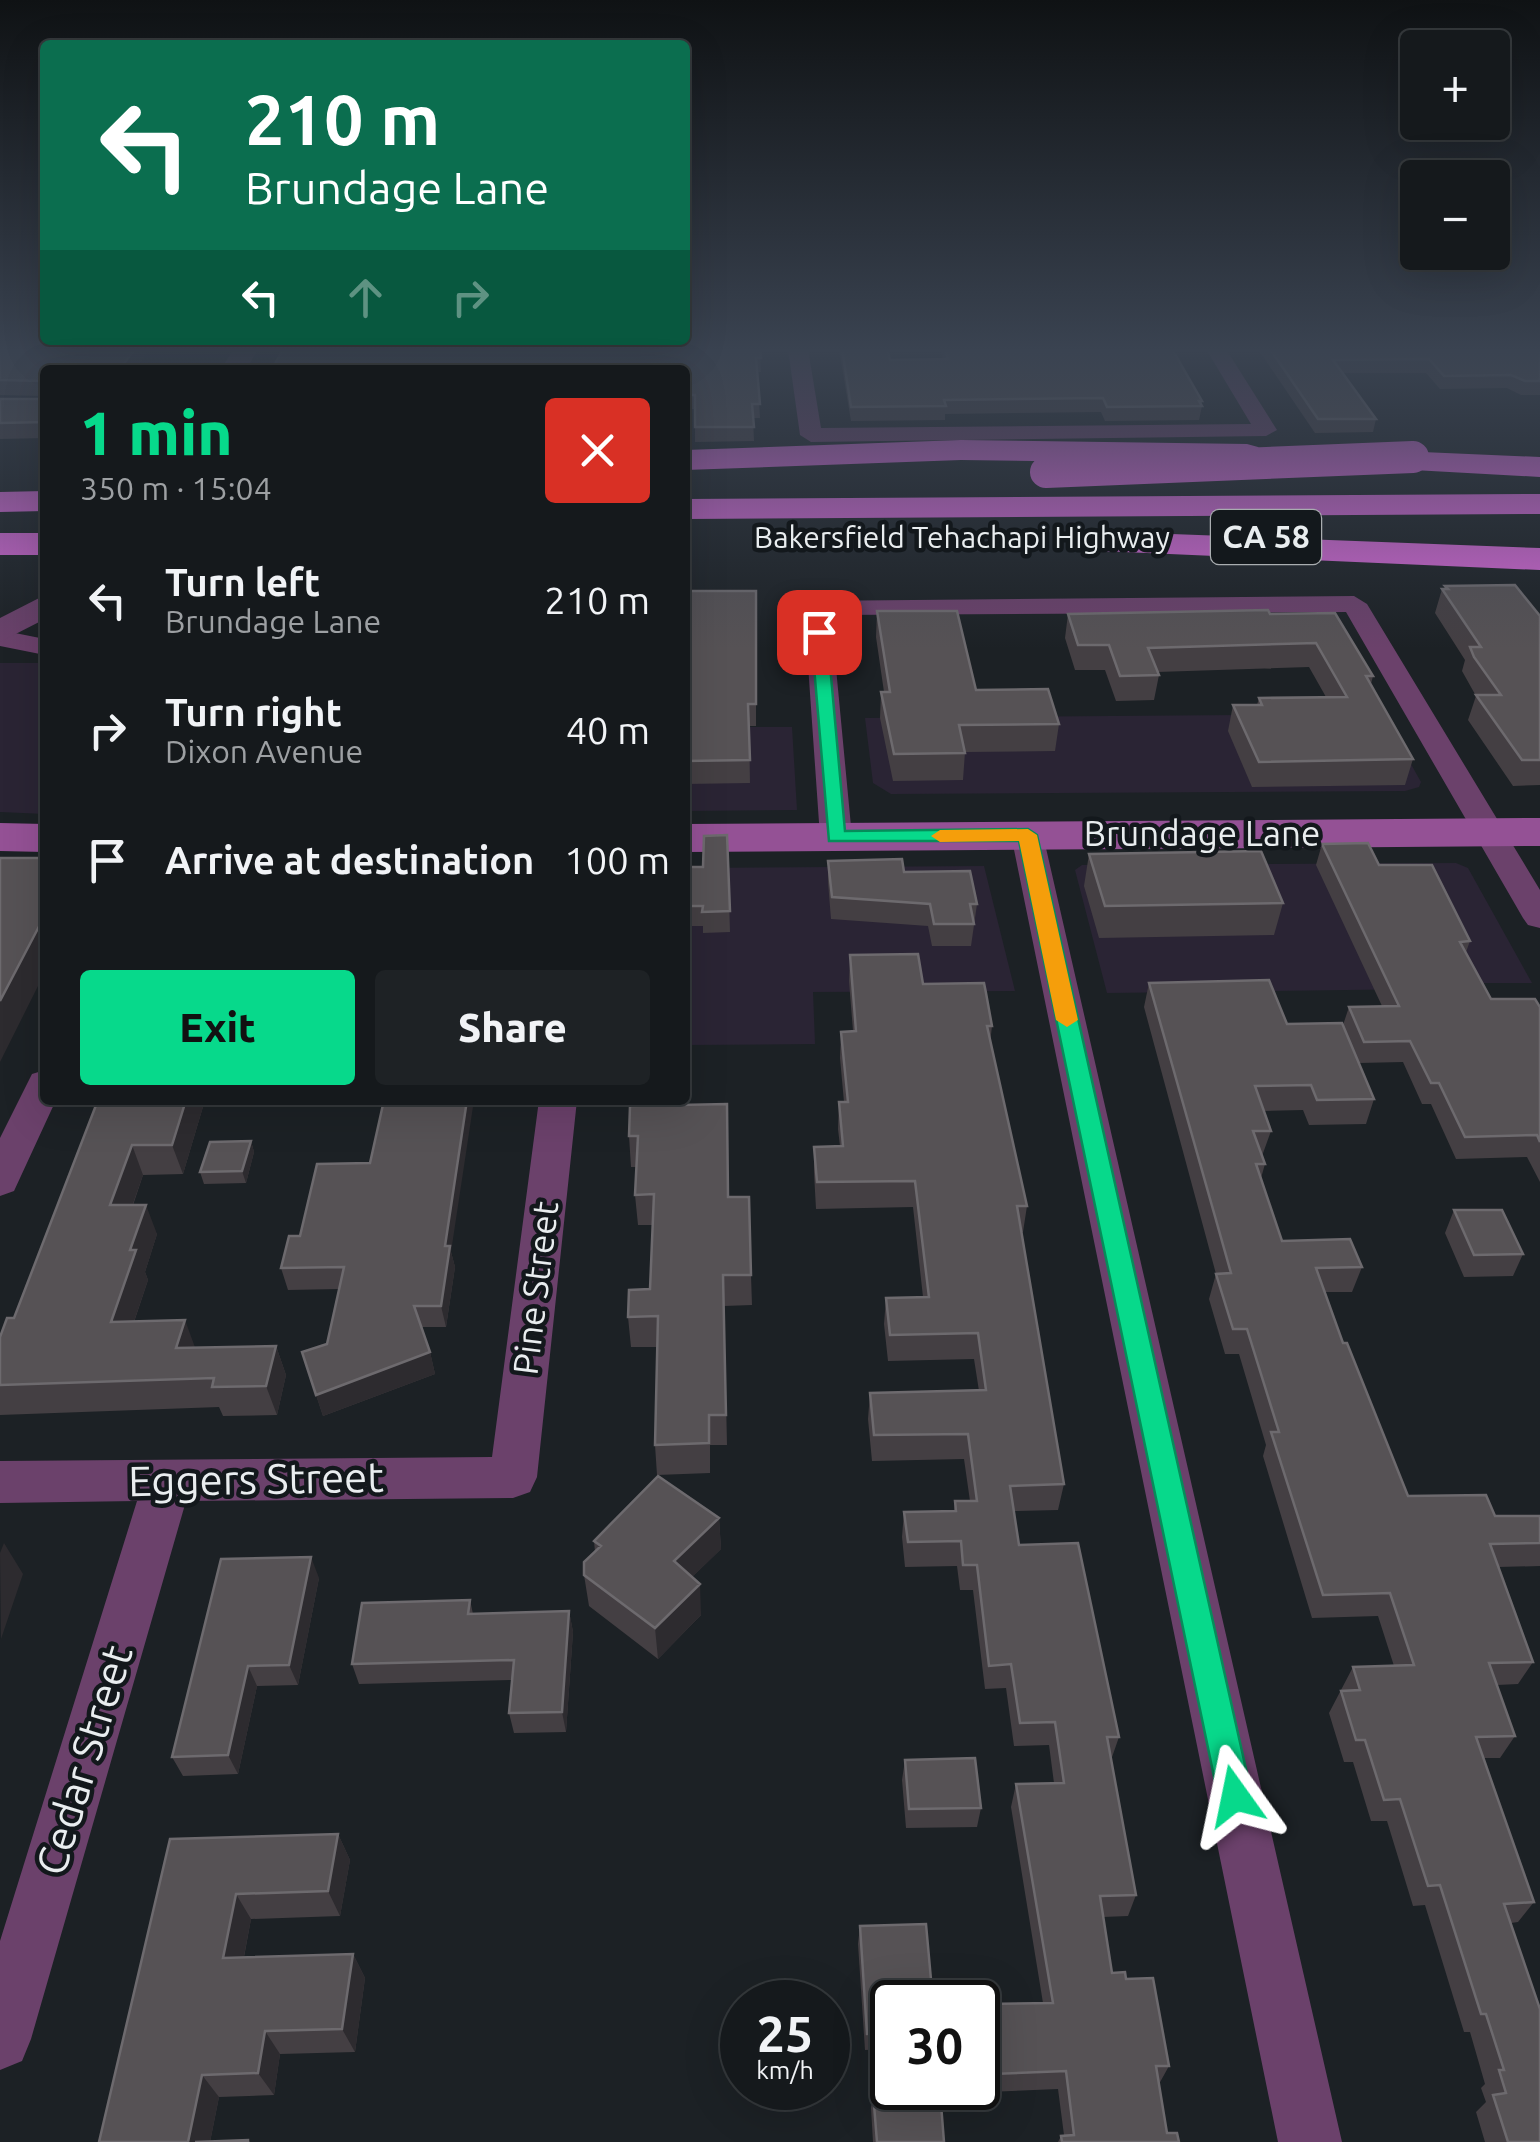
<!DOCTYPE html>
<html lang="en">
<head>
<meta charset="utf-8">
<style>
	:root { --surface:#15191c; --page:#1e2225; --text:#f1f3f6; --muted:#9da0a3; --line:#34383b; --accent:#07d98b }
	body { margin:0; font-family:Ubuntu,sans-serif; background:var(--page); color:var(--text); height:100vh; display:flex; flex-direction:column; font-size:38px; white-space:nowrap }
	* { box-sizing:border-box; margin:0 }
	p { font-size:32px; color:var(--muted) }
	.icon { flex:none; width:55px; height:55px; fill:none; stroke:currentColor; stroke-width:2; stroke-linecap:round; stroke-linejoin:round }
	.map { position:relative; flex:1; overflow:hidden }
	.drawer { position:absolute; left:40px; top:365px; width:650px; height:740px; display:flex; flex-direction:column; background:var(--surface); border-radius:10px; box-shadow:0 10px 40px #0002,0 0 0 2px var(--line) }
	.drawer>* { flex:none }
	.guide { position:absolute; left:40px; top:40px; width:650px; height:305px; border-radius:10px; box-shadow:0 10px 40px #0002,0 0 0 2px var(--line); background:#0b6e4f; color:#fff; overflow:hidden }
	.fabs { position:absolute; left:1400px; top:30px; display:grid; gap:20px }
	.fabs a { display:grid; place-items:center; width:110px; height:110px; border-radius:10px; background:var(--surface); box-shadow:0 10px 40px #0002,0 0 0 2px var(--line); font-size:50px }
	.speed { position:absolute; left:720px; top:1980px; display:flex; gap:20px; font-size:50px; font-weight:700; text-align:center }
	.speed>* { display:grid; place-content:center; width:130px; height:130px; border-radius:50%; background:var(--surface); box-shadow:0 10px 40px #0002,0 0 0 2px var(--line); line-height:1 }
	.speed small { font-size:25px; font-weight:400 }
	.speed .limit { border:5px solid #111; border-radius:15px; background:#fff; color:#111 }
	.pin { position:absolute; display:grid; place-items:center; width:85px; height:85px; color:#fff; margin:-42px; border-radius:20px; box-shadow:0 5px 15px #0006 }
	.me { position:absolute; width:110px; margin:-55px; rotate:348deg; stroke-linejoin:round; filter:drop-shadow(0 0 8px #0008) }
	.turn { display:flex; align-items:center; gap:35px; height:210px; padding:0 40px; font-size:45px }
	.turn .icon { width:130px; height:130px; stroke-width:2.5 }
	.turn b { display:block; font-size:70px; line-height:85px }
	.lanes { display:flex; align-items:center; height:95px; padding:0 40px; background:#0003; justify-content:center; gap:50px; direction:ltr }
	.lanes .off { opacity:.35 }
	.round { display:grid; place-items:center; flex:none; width:105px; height:105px; border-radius:10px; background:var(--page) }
	.headline { display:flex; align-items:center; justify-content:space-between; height:170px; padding:0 40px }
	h1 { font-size:60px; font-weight:800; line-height:75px; color:var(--accent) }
	.cta { display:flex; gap:20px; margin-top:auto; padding:20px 40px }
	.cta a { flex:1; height:115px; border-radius:10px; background:var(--accent); color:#111; font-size:40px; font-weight:800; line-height:115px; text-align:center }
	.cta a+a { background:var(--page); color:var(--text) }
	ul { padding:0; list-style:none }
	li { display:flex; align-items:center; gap:30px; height:130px; padding:0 40px }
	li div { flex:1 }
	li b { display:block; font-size:38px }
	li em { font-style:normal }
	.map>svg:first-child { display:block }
	.commercial { fill:#2a2434 }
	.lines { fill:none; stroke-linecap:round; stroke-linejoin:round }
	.minor { fill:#6b416b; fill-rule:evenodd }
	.tertiary { fill:#6b416b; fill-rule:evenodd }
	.secondary { fill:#945195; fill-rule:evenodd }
	.motorway { fill:#d267d4; fill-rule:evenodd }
	.motorway-bridge { stroke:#d267d4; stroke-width:32 }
	.wall { fill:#443f43 }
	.shaded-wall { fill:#2d2b2f }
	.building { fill:#565255; stroke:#6d6a6e; stroke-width:2.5 }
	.route { fill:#07d98b; stroke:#058d5a; stroke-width:2.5 }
	.slow { fill:#f59e0b }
	.labels { text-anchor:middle; stroke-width:9; stroke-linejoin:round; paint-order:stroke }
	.far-street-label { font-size:30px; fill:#e9edef; stroke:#13181c }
	.shield { fill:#13181c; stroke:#a9adb0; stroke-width:2.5 }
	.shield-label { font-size:32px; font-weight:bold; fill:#e9edef }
	.street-label { font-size:35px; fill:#e9edef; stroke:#13181c }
	.near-street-label { font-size:42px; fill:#e9edef; stroke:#13181c }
</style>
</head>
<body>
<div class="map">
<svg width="1540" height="2142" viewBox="0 0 1540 2142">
	<rect width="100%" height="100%" fill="#1c2125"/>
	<path class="commercial" d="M0,663H45V725L39,735H45V814L0,812Z
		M1383,714L1421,782L1419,787L1405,791L891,794L873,783L865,718Z
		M685,727H792L797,810L685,811Z
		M1456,863L1468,868L1532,983H1423L1425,989L1107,993L1075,870L1082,865Z
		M984,866L1015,991L813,992L815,1044L685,1045V868Z"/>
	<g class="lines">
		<path class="minor" d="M788,349H808L821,428L1251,424L1206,349H1226L1277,430L1266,436L811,442L800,435Z
			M1354,596L1367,604L1540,890V928L1528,925L1523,918L1346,612L831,615L852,837L847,844H825L820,837L804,607L808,601Z
			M0,630L45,639V655L0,646Z
			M1027,826L1038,828L1043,835L1342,2142H1278L1011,835L1016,828Z
			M45,1070V1100H56L14,1191L0,1196V1138L32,1074Z
			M539,1100H577L537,1477L530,1492L513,1498L186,1501L31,2039L22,2061L0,2070V1941L137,1501L0,1503V1461L492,1457Z"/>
		<path class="tertiary" d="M234,349H258L246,370H220Z
			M45,595V619L0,642V618Z"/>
		<path class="secondary" d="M1540,818V846L685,852V824Z
			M0,823L45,824V852L0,851Z"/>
		<path class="motorway" d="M961,440L1247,444L1258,447L1263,454L1258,461L1247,464L961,460L685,470V450Z
			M1353,449L1540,457V477L1341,466L1337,459L1341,452Z
			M45,491V511L0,512V492Z
			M1540,494V514L685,519V499Z
			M1091,531L1540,548V570L1078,550L1073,542L1078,534Z
			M0,533H45V555H0Z"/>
		<path class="motorway-bridge" d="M1046,472L1413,457"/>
	</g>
	<path class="wall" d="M0,349H150L134,370H45V438L0,439V399H40L43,396L0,395Z
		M760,349L761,372H757L760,418H753L754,441L695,442V409H685V370H276L275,364Z
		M839,349H887L890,360L943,359L940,349H1172L1202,401V406L1199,420L1105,421L1101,412L945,414V420L851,421Z
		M1258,349H1540V395H1521L1507,388L1440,389L1426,373H1343L1376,419L1373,432L1315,433Z
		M1445,586L1540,616V785L1513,786L1468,720L1476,696L1462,671L1465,660L1435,613L1442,589H1444Z
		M685,591H756V726H749L750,783L685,784Z
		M877,611L976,690L1059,724L1055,751L965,752L963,780L893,781L880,718L881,692H884L876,637Z
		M1068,614H1270L1373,676L1371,684L1413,759L1405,785L1252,787L1228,731L1233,705H1257L1259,698L1326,697L1309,667L1157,672L1159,675L1154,700L1116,701L1105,670H1075L1065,638Z
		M727,835L730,932L703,933V926H685V867H703Z
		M1322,844L1379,865L1470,941L1466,952L1491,999L1540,1007V1182L1527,1157L1456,1159L1431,1104H1422L1403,1062L1359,1063L1374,1099L1366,1124L1309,1125L1303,1110L1263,1111L1271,1131L1262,1156L1265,1164L1261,1178L1282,1241L1362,1267L1352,1292H1325L1343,1343L1408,1496L1495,1516H1540V1566L1498,1567L1533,1662L1518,1684L1497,1685L1515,1736L1500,1758H1483L1534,1902L1518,1922L1511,1923L1540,2142H1485L1476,2112L1486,2102L1481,2088L1485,2084L1470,2032H1464L1425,1905L1413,1906L1387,1821H1371L1353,1762H1344L1329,1713L1353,1667L1394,1666L1378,1616L1312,1618L1263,1456L1266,1445L1239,1354H1225L1209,1299L1216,1274L1144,1007L1149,983L1287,1024L1343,1025L1349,1007L1382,1006L1316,865Z
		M1089,854L1283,903L1274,935L1099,938L1084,886Z
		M828,861L904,872L977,904L971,946H932L928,926L831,919L828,882Z
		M850,955L923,984L992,1026L990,1043L1027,1206L1023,1232L1021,1233L1064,1484L1058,1510L1014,1511L1019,1545L1119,1737L1111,1760L1136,1895L1128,1916L1103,1917L1112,1973L1126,1979L1169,2066L1159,2084L1167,2133L1179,2142H1058L1061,2136L1064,2135L1058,2089L987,2092L979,2023L985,2004L1043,2003L1011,1807L1016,1784L1054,1783L1049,1745L1014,1746L1006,1688L985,1689L973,1590H960L957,1566L905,1567L902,1537L904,1512L954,1511L955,1501H970L964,1459L872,1461L868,1419L870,1393L979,1391L974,1359L888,1361L884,1324L886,1298L923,1297L913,1207L816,1209L814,1173V1147L840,1146L838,1129L839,1102H844L840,1058L841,1032L853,1031L849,981Z
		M98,1100H205L183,1174L143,1175L133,1205L157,1234L145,1272L148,1280L134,1322L195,1348L276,1346L286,1375L277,1415L223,1416L219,1407L0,1415V1337L14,1318Z
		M630,1106L728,1197L751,1275L752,1305L724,1306L727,1445H710V1473L657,1475L655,1445L657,1347H631L628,1317L650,1289L653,1225H638L635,1195L636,1167H631L629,1136Z
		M251,1141L254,1152L246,1183L204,1184L200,1172Z
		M1454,1210L1523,1254L1513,1276L1464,1277L1445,1233Z
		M451,1252L455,1267L446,1327H422L430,1352L435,1374L323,1416L302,1352L327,1344L339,1289L288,1290L281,1268Z
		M719,1518L721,1549L692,1577L701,1615L658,1659L589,1606L584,1575L595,1552L594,1541Z
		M319,1578L298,1685L257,1686L238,1774L183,1776L172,1757Z
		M470,1600L473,1614L569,1611L573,1632L566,1732L514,1733L509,1713L512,1680L359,1684L352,1664Z
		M905,1760L981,1808L977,1827L906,1828L902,1780Z
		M338,1834L350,1860L340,1916L251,1919L244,1957L353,1954L365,1978L355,2052L280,2054L274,2095L219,2097L210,2142L248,2140L250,2142H99L170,1839Z
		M860,1926L892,2002V2049L865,2050L858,1944Z
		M873,2092L944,2142H873L871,2108Z"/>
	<path class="shaded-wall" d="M135,349H150L134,370H119Z
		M45,915V972L0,1062V1001Z
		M186,1100H205L183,1174L172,1145Z
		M467,1100H474L451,1252L455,1267L446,1327L441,1306L445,1246Z
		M251,1141L254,1152L246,1183L242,1171Z
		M132,1145L143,1175L122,1235L110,1205Z
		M146,1205L157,1234L145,1272L148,1280L124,1351L111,1322L130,1250Z
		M185,1320L196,1350L176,1348Z
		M276,1346L286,1375L277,1415L266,1386Z
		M430,1352L435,1374L323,1416L316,1395Z
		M719,1518L721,1549L677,1592L674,1561Z
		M4,1543L23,1574L1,1639L0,1553Z
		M311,1557L319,1578L298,1685L289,1665Z
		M700,1584L701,1615L658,1659L655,1628Z
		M569,1611L573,1632L566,1732L562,1712Z
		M248,1666L257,1686L238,1774L228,1755Z
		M338,1834L350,1860L340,1916L328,1891Z
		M236,1894L251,1919L239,1982L223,1958Z
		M353,1954L365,1978L355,2052L342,2029Z
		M265,2031L280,2054L274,2095L258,2073Z
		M202,2075L219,2097L210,2142H188Z"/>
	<path class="building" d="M0,349H135L119,370H45V422L0,423V399H40L44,395L43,381L0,380Z
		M283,349H760L761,358H756L760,404H752L754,427H695V395H685V370H277L279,364H275Z
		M842,349H887L890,360L948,359L945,349H1172L1202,401H1199L1202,406L1107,407L1103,398L944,400L946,406L851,407Z
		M1270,349H1540V381H1525L1511,375L1444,376L1429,359L1333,360L1376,419H1318Z
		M1515,585L1540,616V760H1522L1476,695H1501L1474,657L1470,647H1481L1442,589H1448L1445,586Z
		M685,591H756V704H748L750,760L685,761Z
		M1268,610L1270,614L1335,613L1373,676H1366L1413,759L1259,762L1233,705H1262L1259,698L1347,697L1316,643L1148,648L1159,675L1120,676L1109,645H1078L1068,614Z
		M877,611H957L976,690L1048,689L1059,724L959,725L965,753L894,754L881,692H890Z
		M727,835L730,911L702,912L703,906H685V867H703L704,836Z
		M1368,843L1379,865H1432L1470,941L1460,942L1491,999H1535L1540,1007V1142L1537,1135L1465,1137L1439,1083H1431L1410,1041L1364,1042L1349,1007L1399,1006L1322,844Z
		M1261,851L1283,903L1105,906L1089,854Z
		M0,858H45V915L0,1001Z
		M902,859L904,872L970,871L977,904H970L974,924H934L930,904L832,897L828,861Z
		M918,954L923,984L984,983L986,993L992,1026H987L1027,1206H1017L1064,1484L1010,1486L1019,1545L1078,1543L1119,1737H1107L1136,1895L1100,1896L1112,1973L1125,1972L1126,1979L1153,1978L1169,2066H1156L1167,2133H1177L1179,2142H1062L1061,2136L1074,2135L1066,2071L993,2074L985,2004L1053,2003L1016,1784L1064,1783L1055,1722L1020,1723L1011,1664L989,1666L977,1565H963L961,1541L908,1542L904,1512L956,1511L955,1501H977L968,1434L874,1435L870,1393L986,1390L978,1333L890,1335L886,1298L929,1297L915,1181L817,1182L814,1147L843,1146L839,1102H848L841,1032L856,1031L850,955Z
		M1269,980L1287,1024L1342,1023L1374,1099L1317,1100L1311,1085L1255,1086L1271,1131H1253L1265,1164H1256L1282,1241L1350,1239L1362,1267L1316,1268L1343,1343H1347L1408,1496L1486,1495L1495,1516H1540V1543L1490,1544L1533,1662L1489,1663L1515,1736L1476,1737L1534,1902L1504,1904L1540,2009V2142H1508L1493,2095L1506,2093L1499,2070H1504L1486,2014H1481L1440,1885L1428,1886L1400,1799L1384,1800L1365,1740H1356L1341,1691L1360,1690L1353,1667L1414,1665L1390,1593L1323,1595L1271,1432H1279L1247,1329H1233L1216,1274L1231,1273L1149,983Z
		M98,1100H186L172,1145H132L110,1205H146L130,1250H136L111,1322L185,1320L176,1348L276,1346L266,1386L212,1387L214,1378L0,1385V1337L7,1318H14Z
		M384,1100H467L445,1246H450L441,1306H414L430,1352L316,1395L302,1352L327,1344L344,1267L281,1268L289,1236H300L317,1164L370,1163Z
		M727,1104L728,1197H749L751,1275H723L726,1415H709V1443L655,1445L658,1316L628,1317L629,1290L650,1289L654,1194L635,1195L638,1136H629L630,1106Z
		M251,1141L242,1171L200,1172L210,1142Z
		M1454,1210H1502L1523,1254L1474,1255Z
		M658,1476L719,1518L674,1561L700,1584L655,1628L584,1575V1562L601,1546L594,1541Z
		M311,1557L289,1665L248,1666L228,1755L172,1757L221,1559Z
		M470,1600L468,1614L569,1611L562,1712L509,1713L514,1660L352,1664L362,1603Z
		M975,1758L981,1808L909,1809L905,1760Z
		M338,1834L328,1891L236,1894L223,1958L353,1954L342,2029L265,2031L258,2073L202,2075L188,2142H99L170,1839Z
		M926,1924L933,2002H892V2033L867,2034L860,1926Z
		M940,2091L944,2142H877L873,2092Z
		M248,2140V2142H195Z"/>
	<linearGradient id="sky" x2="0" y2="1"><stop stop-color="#0f1214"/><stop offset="0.54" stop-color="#3a4351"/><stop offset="1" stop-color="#3a4351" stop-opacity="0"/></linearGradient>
	<rect width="1540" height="649" fill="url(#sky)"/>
	<path class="route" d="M819,627L827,632L845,831L1028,829L1037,835L1252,1796L1247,1808L1235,1813L1223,1808L1218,1796L1019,841H829L811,632Z"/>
	<path class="slow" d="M1028,829L1037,835L1078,1020L1067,1027L1056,1020L1019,841L940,842L931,836L940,830Z"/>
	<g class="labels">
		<g class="far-street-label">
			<text x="962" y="548">Bakersfield Tehachapi Highway</text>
		</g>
		<rect class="shield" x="1211" y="510" width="110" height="54" rx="8"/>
		<g class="shield-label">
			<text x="1266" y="548">CA 58</text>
		</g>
		<g class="street-label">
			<text x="1202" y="846">Brundage Lane</text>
			<text transform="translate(536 1288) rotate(-83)" y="12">Pine Street</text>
		</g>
		<g class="near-street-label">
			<text transform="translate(256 1479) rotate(-1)" y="15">Eggers Street</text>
			<text transform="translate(84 1760) rotate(-73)" y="15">Cedar Street</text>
		</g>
	</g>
</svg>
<div class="fabs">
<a>+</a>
<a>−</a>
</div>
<div class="speed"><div>25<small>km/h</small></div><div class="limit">30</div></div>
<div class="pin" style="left:819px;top:632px;background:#d93025"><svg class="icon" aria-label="arrive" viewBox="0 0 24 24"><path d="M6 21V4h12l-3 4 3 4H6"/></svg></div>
<svg class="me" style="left:1235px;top:1796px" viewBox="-20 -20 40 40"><path d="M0-17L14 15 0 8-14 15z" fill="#07d98b" stroke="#fff" stroke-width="4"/></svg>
<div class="guide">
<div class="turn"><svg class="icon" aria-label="left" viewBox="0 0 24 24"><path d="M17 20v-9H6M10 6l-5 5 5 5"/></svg><div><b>210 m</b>Brundage Lane</div></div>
<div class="lanes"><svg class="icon" aria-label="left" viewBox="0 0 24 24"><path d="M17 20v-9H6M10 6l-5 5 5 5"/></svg><svg class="icon off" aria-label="ahead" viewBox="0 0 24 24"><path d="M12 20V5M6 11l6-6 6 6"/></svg><svg class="icon off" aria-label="right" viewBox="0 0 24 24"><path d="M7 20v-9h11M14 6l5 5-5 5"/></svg></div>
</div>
<section class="drawer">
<div class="headline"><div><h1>1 min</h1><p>350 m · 15:04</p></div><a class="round" style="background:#d93025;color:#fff"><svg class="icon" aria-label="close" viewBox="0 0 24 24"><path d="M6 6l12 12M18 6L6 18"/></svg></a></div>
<ul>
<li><svg class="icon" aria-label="left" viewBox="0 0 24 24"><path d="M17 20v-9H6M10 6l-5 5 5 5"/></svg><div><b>Turn left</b><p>Brundage Lane</p></div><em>210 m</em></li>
<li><svg class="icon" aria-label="right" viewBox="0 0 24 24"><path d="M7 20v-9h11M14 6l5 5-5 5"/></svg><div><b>Turn right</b><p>Dixon Avenue</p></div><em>40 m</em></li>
<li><svg class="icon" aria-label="arrive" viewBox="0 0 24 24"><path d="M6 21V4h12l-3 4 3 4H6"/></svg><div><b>Arrive at destination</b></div><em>100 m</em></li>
</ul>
<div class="cta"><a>Exit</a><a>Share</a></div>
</section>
</div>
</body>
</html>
